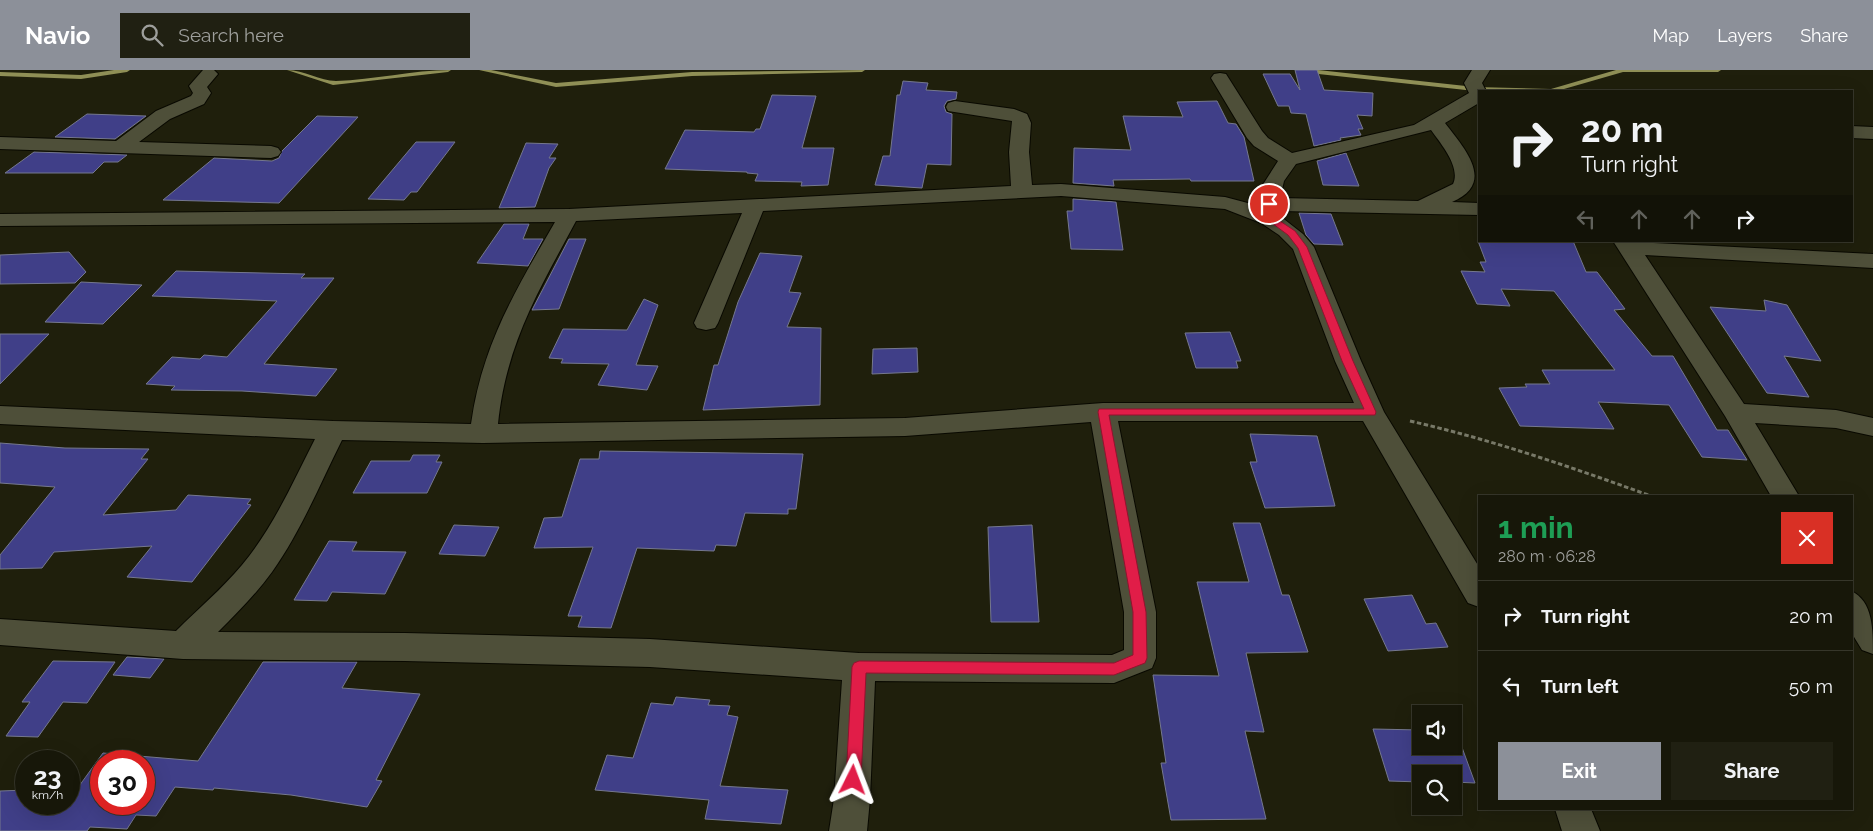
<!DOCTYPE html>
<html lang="en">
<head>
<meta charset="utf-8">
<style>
	:root { --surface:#171709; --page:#202012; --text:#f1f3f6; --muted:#9e9f9c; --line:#36362a; --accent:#8c9099 }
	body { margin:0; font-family:Raleway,sans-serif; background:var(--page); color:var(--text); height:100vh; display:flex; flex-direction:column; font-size:19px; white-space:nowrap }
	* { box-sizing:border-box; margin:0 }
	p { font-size:16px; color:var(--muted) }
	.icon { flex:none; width:28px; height:28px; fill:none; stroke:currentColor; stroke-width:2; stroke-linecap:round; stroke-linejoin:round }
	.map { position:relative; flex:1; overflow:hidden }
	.sheet { position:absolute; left:1478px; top:425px; width:375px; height:315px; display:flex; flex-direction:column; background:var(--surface); border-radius:0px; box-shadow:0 5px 20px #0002,0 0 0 1px var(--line) }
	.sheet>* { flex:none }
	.hud { position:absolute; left:1478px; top:20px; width:375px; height:152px; border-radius:0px; box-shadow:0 5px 20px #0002,0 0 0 1px var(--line); background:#171709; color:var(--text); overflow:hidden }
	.tools { position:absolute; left:1412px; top:635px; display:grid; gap:10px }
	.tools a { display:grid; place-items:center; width:50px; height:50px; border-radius:0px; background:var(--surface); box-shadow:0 5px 20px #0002,0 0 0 1px var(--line); font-size:25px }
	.speed { position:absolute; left:15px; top:680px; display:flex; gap:10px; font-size:25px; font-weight:700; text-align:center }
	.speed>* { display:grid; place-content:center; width:65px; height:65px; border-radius:50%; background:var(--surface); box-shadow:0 5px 20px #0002,0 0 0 1px var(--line); line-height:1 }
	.speed small { font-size:12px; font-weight:400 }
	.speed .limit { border:8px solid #d22; background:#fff; color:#111 }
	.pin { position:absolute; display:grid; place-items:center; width:42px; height:42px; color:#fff; margin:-21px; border:2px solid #fff; border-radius:50%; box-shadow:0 1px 5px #0007 }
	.me { position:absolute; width:55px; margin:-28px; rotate:3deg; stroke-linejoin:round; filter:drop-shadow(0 0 4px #0008) }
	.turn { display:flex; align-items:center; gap:18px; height:105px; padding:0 20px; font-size:22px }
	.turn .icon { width:65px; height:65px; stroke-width:2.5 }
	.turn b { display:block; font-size:35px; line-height:42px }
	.lanes { display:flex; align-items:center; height:48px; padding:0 20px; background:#0003; justify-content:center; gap:25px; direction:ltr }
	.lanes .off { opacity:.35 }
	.round { display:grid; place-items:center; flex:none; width:52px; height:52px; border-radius:0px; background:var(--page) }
	.head { display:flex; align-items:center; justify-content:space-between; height:85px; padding:0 20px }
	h1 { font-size:30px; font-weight:700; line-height:38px; color:#1e9e55 }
	.cta { display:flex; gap:10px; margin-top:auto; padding:10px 20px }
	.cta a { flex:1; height:58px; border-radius:0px; background:var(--accent); color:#fff; font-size:20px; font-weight:700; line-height:58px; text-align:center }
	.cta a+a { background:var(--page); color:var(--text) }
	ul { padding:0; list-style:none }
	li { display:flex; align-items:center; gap:15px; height:70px; padding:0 20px; border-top:1px solid var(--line) }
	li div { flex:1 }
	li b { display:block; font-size:19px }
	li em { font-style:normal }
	header { display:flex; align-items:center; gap:30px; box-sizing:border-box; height:70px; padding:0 25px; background:var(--accent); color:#fff }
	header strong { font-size:24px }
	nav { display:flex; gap:28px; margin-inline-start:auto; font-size:18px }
	.search { width:350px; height:45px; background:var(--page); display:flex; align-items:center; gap:12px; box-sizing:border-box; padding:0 18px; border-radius:0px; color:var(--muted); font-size:19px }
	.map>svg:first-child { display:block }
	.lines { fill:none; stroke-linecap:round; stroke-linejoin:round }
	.stream { fill:#8f8f56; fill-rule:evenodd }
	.building { fill:#403f88; stroke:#75788e; fill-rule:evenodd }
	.street-casing { stroke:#090900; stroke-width:2 }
	.path { stroke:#787968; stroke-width:3; stroke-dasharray:4.5 2.5; stroke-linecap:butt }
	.street { fill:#4e4f39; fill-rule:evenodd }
	.route { fill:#e11d48; stroke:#92132f }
</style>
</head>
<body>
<header>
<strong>Navio</strong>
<div class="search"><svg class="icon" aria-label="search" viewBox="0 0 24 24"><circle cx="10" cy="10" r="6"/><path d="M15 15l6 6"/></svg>Search here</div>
<nav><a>Map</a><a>Layers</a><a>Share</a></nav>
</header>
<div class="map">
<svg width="1873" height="761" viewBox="0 0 1873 761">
	<rect width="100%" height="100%" fill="#1f1f0c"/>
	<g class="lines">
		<path class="stream" d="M114,0H130L127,2L81,9L0,6V2L81,5Z
			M287,0C304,0 320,11 336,11C374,10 412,0 451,0L448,2L333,15Z
			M479,0H491L556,13L692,2L865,0L862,2L692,6L556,17Z
			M1297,0H1318L1475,17L1551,19L1616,0H1721L1718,2H1623L1557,21H1475L1300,2Z"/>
	</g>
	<path class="building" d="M1295,0H1317L1324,20L1373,23L1372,46L1357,45L1363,59H1358L1361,65L1340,68L1341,70L1314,76L1306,44L1291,43L1289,36H1278L1263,4H1290L1300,20Z
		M903,11L928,13L926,20L957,22L956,29L947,31L944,36L946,42L952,44L951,95L927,94L922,118L875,115L883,86H890L897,25H900Z
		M772,25L816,26L802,78H834L828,115L801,116L802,112L755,111L758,104L747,103V102L665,99L685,60L754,62L756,59H760Z
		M1217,31L1228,53L1236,54L1244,67L1254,111H1191L1190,109L1113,110L1114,116L1073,113L1074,78L1131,80L1123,46L1183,47L1177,32Z
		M87,44L146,46L115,69L55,67Z
		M317,46L358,47L279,133L163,130L214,88L272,91L279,88L282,81Z
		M416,72H455L417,122H411L404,130L368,129Z
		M526,73L558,74L549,88H556L549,98L535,137L499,138Z
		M34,82L127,85L118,92H104L93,103H5Z
		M1346,83L1359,116L1323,115L1317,91Z
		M1073,129L1116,132L1123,180L1071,179L1067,141H1073Z
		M1299,143L1331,144L1343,175L1314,174L1306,165Z
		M504,154H529L523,169H543L528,196L477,193Z
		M569,169H586L559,239L532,240Z
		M1478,171H1573L1586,202H1597L1625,239L1614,240L1652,286H1673L1717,360H1728L1747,390L1702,387L1669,335L1598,332L1614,359L1520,356L1499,318L1527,317L1525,314H1550L1542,300H1615L1554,221L1501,219L1510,236L1477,234L1461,201L1485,202L1480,192H1486Z
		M69,182L86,202L75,213L0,214V185Z
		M760,183L802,186L789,222L801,223L787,257L821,258L820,335L703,340L714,295H718L738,232Z
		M176,201L305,204L301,208H334L264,294L337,299L316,326L242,321L171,320L175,316L146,314L172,287L200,289L204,285L227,287L277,231L152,226Z
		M81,212L142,215L103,254L45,252Z
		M644,229L658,235L636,295L658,296L647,320L598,315L609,294L561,293L563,289L549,288L563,259L627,260Z
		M1764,230L1787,235L1821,291L1784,286L1809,327L1767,323L1710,237L1766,241Z
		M1230,262L1241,291H1236L1238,298H1196L1185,263Z
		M0,264H49L0,314Z
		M917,278L918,302L872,304L873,279Z
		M1250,364L1317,366L1335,436L1265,438L1250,392H1257Z
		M0,373L65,378L149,379L141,389H148L103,445L176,440L188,425L251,429L247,434L251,435L192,512L127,507L152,476L54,482L42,498L0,499V485L55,417L0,413Z
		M600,381L803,384L796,439H788V444L745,443L736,476L716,475L714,481L637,478L611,558L578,557L582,546H568L593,477L534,478L544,448L562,447L580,389H599Z
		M413,385H440L436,392H442L427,423H353L371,391H410Z
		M1233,453H1260L1282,525H1289L1308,582L1246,583L1264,662L1245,661L1266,749L1171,750L1161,693H1166L1153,605L1219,606L1197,512H1249Z
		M454,455L499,457L485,486L439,484Z
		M1032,455L1039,552H991L988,457Z
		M329,471L357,472L352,481L406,482L385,524L332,522L327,531L294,530Z
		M1412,525L1426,554L1436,553L1448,577L1388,581L1364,529Z
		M127,587L164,589L150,608L113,605Z
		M53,591L115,592L87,633L63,632L38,667L6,666L30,632H22Z
		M263,592H357L342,618L420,624L376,710L382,711L367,737L291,725L214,718L213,720L175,717L156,746L136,745L127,759L90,757L87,761H0V721L26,720V734H69V730L103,683L198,691ZM101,691H144V734H101Z
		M676,627L710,630L708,635L730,636L727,645L738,647L720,716L788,720L781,754L705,749L709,730L595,720L607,685L633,688L651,633L673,635Z
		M1373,659L1421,660V676H1454V661H1456L1475,713L1454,712V704H1421V712L1389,711Z"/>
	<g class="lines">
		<g class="street-casing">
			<path id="street" d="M203,0H214L218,4L207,17L211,23L204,34L170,49L139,72L271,76L278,78L281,82L278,86L271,88L0,79V67L116,71L156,41L191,26L193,23L189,16Z
				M1472,0H1490L1482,13L1486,21H1479V33L1445,53C1464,78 1497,113 1452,132L1479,133V145L1280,141V146L1303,164L1314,177L1361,291L1384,342L1479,497V537L1468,533L1363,351H1118L1156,542V588L1152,598L1114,613L875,611L870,729L867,761H829L834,729L842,610L650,597L405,591L183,589L0,575V549L176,561C198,539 222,519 242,495C273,458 293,412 315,369L0,354V336L333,351L471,354C482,274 516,220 555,152L0,156V144L569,139L1011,116L1009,82L1012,51L948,41L946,37L948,33L955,31L1014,39L1027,44L1031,53L1029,82L1032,115L1061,114L1225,127L1259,136L1262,116L1278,91L1254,76L1247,68L1211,8L1214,4L1220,3L1226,4L1262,61L1268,68L1292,83L1414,55L1469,23L1464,13ZM1431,60C1441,74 1461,97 1453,114L1418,131L1280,128L1284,111L1296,94ZM1061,126L1225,139L1261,153L1279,165L1293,179L1335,291L1354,333H1103L905,348L498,354C506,274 539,220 576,151L742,143L694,253L697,258L706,260L715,258L718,253L763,141ZM1091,352L1124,542V580L1112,585L859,583L650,569L405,563L218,562C237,543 256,524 272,502C301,461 320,414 342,370L483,373L905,366Z
				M1851,56L1873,57V69L1851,68Z
				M1613,171L1873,184V198L1645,185L1744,334L1836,340L1873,348V366L1836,358L1755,353L1799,426H1771L1725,346Z
				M1851,521C1873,531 1873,559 1873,584L1862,580L1851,562Z
				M1555,739H1591L1600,761H1562Z"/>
		</g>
		<path class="path" d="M1410,351C1493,370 1571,397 1651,426"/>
		<use href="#street" class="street"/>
	</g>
	<path class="route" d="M1269,131L1274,134V147L1295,161L1307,177L1353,291L1376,342L1375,345H1109L1146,542L1147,588L1145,593L1114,605L866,603L861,710L858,715L853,717L848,715L846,710L852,597L854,593L859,591L1114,593L1133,585V542L1098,342L1099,339H1364L1342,291L1298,178L1288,165L1265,148V134Z"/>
</svg>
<div class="tools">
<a><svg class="icon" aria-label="sound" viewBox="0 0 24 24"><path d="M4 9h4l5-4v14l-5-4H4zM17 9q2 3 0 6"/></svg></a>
<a><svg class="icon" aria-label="search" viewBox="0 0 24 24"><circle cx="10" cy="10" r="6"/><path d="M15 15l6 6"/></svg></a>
</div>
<div class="speed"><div>23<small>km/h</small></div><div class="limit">30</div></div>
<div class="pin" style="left:1269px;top:134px;background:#d93025"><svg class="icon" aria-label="arrive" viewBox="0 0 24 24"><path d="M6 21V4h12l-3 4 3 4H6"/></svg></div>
<svg class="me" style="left:853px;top:710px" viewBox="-20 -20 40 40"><path d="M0-17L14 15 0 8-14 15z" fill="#e11d48" stroke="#fff" stroke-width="4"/></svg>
<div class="hud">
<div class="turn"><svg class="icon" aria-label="right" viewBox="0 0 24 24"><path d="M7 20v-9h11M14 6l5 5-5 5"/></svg><div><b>20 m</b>Turn right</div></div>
<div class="lanes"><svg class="icon off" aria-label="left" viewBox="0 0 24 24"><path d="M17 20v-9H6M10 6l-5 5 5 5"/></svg><svg class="icon off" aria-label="ahead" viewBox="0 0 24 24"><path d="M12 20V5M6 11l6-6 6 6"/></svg><svg class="icon off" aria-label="ahead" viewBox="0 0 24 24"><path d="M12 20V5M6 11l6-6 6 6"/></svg><svg class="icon" aria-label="right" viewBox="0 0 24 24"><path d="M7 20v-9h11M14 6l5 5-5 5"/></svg></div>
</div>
<section class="sheet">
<div class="head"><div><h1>1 min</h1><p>280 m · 06:28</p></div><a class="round" style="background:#d93025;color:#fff"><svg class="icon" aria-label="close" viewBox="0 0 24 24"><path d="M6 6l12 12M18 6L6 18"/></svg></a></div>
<ul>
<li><svg class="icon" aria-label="right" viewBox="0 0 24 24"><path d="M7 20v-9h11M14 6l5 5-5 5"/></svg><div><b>Turn right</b></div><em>20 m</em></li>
<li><svg class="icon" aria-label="left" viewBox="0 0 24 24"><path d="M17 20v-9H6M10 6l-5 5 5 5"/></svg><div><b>Turn left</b></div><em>50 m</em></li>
</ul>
<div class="cta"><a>Exit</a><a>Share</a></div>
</section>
</div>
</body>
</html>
